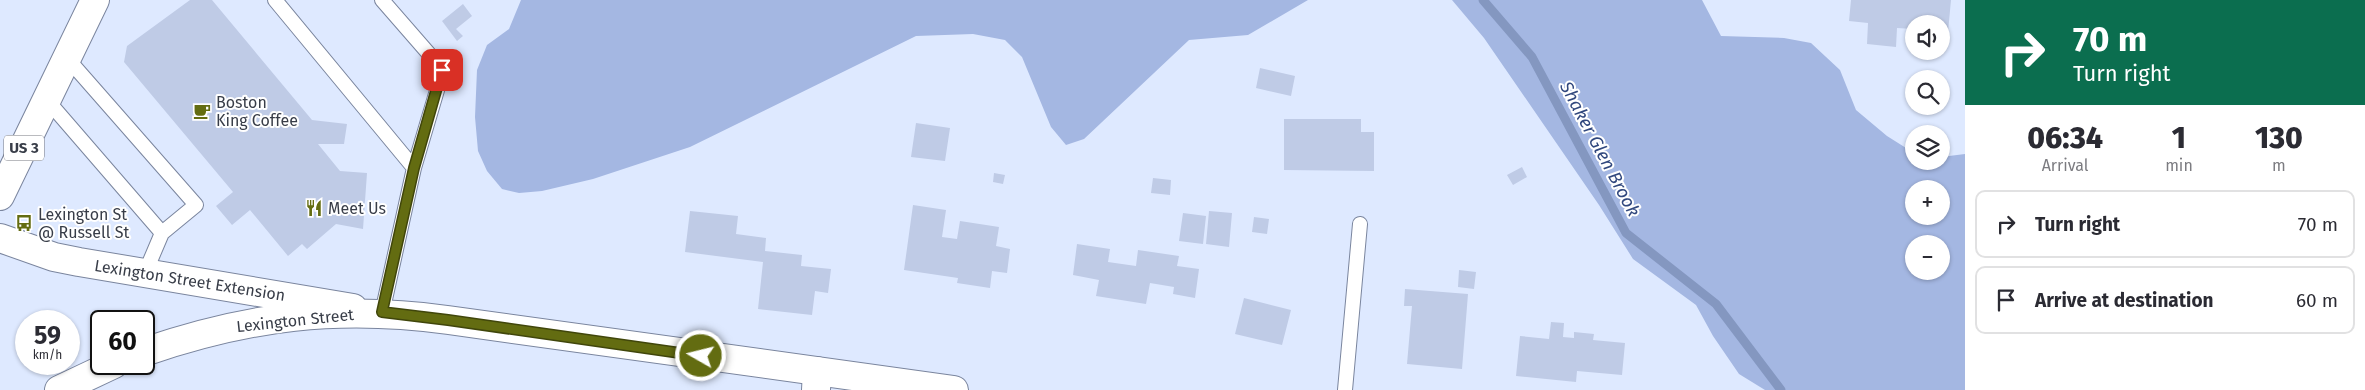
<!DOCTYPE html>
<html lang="en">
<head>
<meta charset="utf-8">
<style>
	:root { --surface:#fff; --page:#f2f2f3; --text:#2b2b33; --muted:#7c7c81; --line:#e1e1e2 }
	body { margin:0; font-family:"Fira Sans",sans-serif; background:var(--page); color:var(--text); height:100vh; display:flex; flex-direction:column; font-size:19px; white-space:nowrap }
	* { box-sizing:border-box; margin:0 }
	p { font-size:16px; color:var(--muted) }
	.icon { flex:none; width:28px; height:28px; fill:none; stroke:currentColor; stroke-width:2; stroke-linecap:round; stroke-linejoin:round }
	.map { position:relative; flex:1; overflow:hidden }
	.sheet { display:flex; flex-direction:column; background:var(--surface); width:400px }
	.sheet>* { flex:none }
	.top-card { background:#0b6e4f; color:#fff; overflow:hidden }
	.buttons { position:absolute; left:1905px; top:15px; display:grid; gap:10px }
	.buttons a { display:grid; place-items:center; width:45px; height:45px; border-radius:50%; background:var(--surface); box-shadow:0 1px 4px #0004; font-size:25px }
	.speed { position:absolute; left:15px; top:310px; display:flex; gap:10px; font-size:25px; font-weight:700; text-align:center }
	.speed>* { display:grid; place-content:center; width:65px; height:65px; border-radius:50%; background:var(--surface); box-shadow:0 1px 4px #0004; line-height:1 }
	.speed small { font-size:12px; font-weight:400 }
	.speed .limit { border:2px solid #111; border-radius:8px; background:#fff; color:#111 }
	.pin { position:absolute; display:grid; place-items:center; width:42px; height:42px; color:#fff; margin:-21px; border-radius:10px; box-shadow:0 2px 8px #0006 }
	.me { position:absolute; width:55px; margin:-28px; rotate:278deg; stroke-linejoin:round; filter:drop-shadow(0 0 4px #0008) }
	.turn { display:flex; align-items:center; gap:18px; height:105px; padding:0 25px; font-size:22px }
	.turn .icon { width:65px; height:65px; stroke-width:2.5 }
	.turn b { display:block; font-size:35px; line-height:42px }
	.eta { display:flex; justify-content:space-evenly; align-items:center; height:85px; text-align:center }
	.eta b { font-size:30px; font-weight:800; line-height:35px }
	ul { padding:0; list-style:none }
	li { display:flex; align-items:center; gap:15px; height:68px; margin:0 10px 8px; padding:0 15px; border:2px solid var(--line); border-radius:10px }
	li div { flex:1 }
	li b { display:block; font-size:19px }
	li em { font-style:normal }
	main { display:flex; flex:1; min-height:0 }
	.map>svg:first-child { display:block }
	.green { fill:#a4b7e2; fill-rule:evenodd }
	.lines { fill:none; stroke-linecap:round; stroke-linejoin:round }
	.stream { stroke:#8497c0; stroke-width:9 }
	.building { fill:#bfcbe6 }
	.service-casing { stroke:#7a859e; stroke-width:16 }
	.minor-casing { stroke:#7a859e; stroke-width:30 }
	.tertiary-casing { stroke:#7a859e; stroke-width:30 }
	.primary-casing { stroke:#7a859e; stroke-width:30 }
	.trunk-casing { stroke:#7a859e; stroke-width:30 }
	.service { stroke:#fff; stroke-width:14 }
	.minor { stroke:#fff; stroke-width:28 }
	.tertiary { stroke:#fff; stroke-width:28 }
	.primary { stroke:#fff; stroke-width:28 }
	.trunk { stroke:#fff; stroke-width:28 }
	.route-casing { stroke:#40460b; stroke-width:12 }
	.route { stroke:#636c11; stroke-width:9 }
	.labels { text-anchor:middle; stroke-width:4; stroke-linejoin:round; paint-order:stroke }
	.shield { fill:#fff; stroke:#74777f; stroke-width:1 }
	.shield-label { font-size:15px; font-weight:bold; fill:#383d48 }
	.poi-label { font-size:16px; fill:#383d48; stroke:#fff; text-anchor:start }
	.street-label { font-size:16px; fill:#383d48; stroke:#fff }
	.water-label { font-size:18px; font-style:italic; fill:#31487e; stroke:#fff }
</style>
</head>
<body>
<main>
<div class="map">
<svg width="1965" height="390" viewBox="0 0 1965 390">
	<rect width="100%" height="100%" fill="#dee9ff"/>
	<path class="green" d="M521,0H1308L1248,35L1189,40L1084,139L1066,145L1051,127L1022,57L1005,40L973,34L916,36L690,147L593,179L542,191L519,193L502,189L487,171L478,151L475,117L477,70L487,45L509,29Z
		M1452,0H1702L1721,36L1784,38L1811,43L1840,70L1856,110L1887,136L1914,153V161H1941V157L1965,154V390H1765L1739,374L1713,336L1696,305L1633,259L1599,205L1484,38ZM1914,189H1941V216H1914ZM1914,244H1941V271H1914Z"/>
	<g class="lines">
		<path class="stream" d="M1483,0L1532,57L1626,233L1716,304L1781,390"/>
	</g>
	<path class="building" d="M190,0H212L312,120L347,124L344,144H318L340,171L367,173L363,229L336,224L307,249L302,244L288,256L250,210L232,225L216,206L233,192L124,62L127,46Z
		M1851,0H1951L1948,32L1941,31V24H1914V29L1897,28L1896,47L1867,44L1868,23L1849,21Z
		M463,4L472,16L456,29L463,36L457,41L442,21Z
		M1260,68L1295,76L1291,96L1256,88Z
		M1284,119H1361V132H1374V171L1284,170Z
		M916,123L950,128L945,161L911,157Z
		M1522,167L1527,177L1513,185L1507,175Z
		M994,173L1005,175L1003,184L993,182Z
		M1153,178L1171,180L1170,195L1151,193Z
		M913,205L946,210L942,237L957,239L960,221L999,227L996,246L1010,249L1007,273L992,271L990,288L957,283L958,278L904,270Z
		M690,211L738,216L736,234L766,238L765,251L802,255L801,266L831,269L828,293L815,291L812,315L758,309L763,262L685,252Z
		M1209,211L1232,213L1229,247L1206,244Z
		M1183,213L1206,216L1203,244L1179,241Z
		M1254,217L1269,219L1267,234L1252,232Z
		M1077,244L1110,249L1108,262L1136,266L1138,250L1179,256L1177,266L1199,269L1195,298L1173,294L1174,287L1150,283L1146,304L1096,296L1099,280L1073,275Z
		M1459,270L1476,272L1474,289L1458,287Z
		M1405,289L1468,294L1462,369L1407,364L1412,306H1404Z
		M1244,298L1291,310L1282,345L1235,334Z
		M1551,322L1564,323L1563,337L1574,338V332L1594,334L1593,340L1625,343L1622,375L1577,371L1576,382L1516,376L1520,336L1549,339Z"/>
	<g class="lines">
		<g class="service-casing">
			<path id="service" d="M275,0L414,168L382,313
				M382,0L443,70L414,168
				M67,58L196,205L162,233
				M47,100L162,233L145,273
				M1345,390L1360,224"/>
		</g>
		<g class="minor-casing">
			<path id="minor" d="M816,390L817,371"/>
		</g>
		<g class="tertiary-casing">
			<path id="tertiary" d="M0,238L54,257L79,262L353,308"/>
		</g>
		<g class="primary-casing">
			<path id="primary" d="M144,352C249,316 338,305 448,320L954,390
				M59,390L114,364"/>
		</g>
		<g class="trunk-casing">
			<path id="trunk" d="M0,196L95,0"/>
		</g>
		<use href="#service" class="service"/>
		<use href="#minor" class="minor"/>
		<use href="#tertiary" class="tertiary"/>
		<use href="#primary" class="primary"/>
		<use href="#trunk" class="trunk"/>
	</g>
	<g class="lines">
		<g class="route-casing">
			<path id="route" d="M442,70L414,168L382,312L448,320L701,356"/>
		</g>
		<use href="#route" class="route"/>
	</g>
	<defs>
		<g id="cafe-bare" transform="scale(1.35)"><path d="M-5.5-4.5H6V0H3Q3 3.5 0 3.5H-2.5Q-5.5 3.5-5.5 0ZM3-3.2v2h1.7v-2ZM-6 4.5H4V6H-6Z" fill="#636c11" stroke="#fff" stroke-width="2.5" paint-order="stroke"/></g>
		<g id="restaurant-bare" transform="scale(1.35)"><path d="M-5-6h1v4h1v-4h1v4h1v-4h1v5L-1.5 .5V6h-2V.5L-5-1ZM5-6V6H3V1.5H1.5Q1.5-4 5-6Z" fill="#636c11" stroke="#fff" stroke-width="2.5" paint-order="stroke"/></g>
		<g id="bus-bare" transform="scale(1.35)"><path d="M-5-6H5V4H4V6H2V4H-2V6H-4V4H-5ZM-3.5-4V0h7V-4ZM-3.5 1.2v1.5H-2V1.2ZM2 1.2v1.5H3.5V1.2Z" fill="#636c11" stroke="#fff" stroke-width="2.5" paint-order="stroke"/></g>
	</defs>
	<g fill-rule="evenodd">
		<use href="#cafe-bare" x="202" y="111"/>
		<use href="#restaurant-bare" x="314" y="208"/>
		<use href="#bus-bare" x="24" y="223"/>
	</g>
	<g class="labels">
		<rect class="shield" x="4" y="135.5" width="40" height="25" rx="4"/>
		<g class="shield-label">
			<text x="24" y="153">US 3</text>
		</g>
		<g class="poi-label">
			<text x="216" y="108">Boston<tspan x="216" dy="18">King Coffee</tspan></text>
			<text x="328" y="214">Meet Us</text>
			<text x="38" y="220">Lexington St<tspan x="38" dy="18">@ Russell St</tspan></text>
		</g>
		<g class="street-label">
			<text transform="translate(190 280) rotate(9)" y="6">Lexington Street Extension</text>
			<text transform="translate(295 320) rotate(-6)" y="6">Lexington Street</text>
		</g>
		<g class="water-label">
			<text transform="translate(1600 149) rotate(62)" y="6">Shaker Glen Brook</text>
		</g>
	</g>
</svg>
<div class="buttons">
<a><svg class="icon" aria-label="sound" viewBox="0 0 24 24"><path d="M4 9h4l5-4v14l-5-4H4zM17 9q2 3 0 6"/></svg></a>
<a><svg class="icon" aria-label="search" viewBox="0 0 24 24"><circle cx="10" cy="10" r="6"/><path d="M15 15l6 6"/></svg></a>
<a><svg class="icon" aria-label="layers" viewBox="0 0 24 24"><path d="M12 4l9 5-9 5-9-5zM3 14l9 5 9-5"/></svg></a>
<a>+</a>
<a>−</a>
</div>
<div class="speed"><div>59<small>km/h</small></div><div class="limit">60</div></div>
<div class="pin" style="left:442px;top:70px;background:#d93025"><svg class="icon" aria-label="arrive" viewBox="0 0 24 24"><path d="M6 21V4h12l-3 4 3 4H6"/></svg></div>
<svg class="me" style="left:701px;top:356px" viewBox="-20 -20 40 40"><circle r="17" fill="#636c11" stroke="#fff" stroke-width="3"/><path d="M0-11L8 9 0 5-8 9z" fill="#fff"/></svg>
</div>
<section class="sheet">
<div class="top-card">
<div class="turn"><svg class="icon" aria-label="right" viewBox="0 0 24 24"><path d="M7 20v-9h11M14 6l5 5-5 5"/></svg><div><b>70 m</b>Turn right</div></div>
</div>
<div class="eta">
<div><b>06:34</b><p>Arrival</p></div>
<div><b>1</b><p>min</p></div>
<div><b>130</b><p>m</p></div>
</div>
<ul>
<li><svg class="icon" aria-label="right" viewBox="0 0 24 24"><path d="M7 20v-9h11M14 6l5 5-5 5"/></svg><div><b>Turn right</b></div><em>70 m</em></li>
<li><svg class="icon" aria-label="arrive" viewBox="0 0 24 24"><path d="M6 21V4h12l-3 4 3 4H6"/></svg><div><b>Arrive at destination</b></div><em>60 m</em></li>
</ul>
</section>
</main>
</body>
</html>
